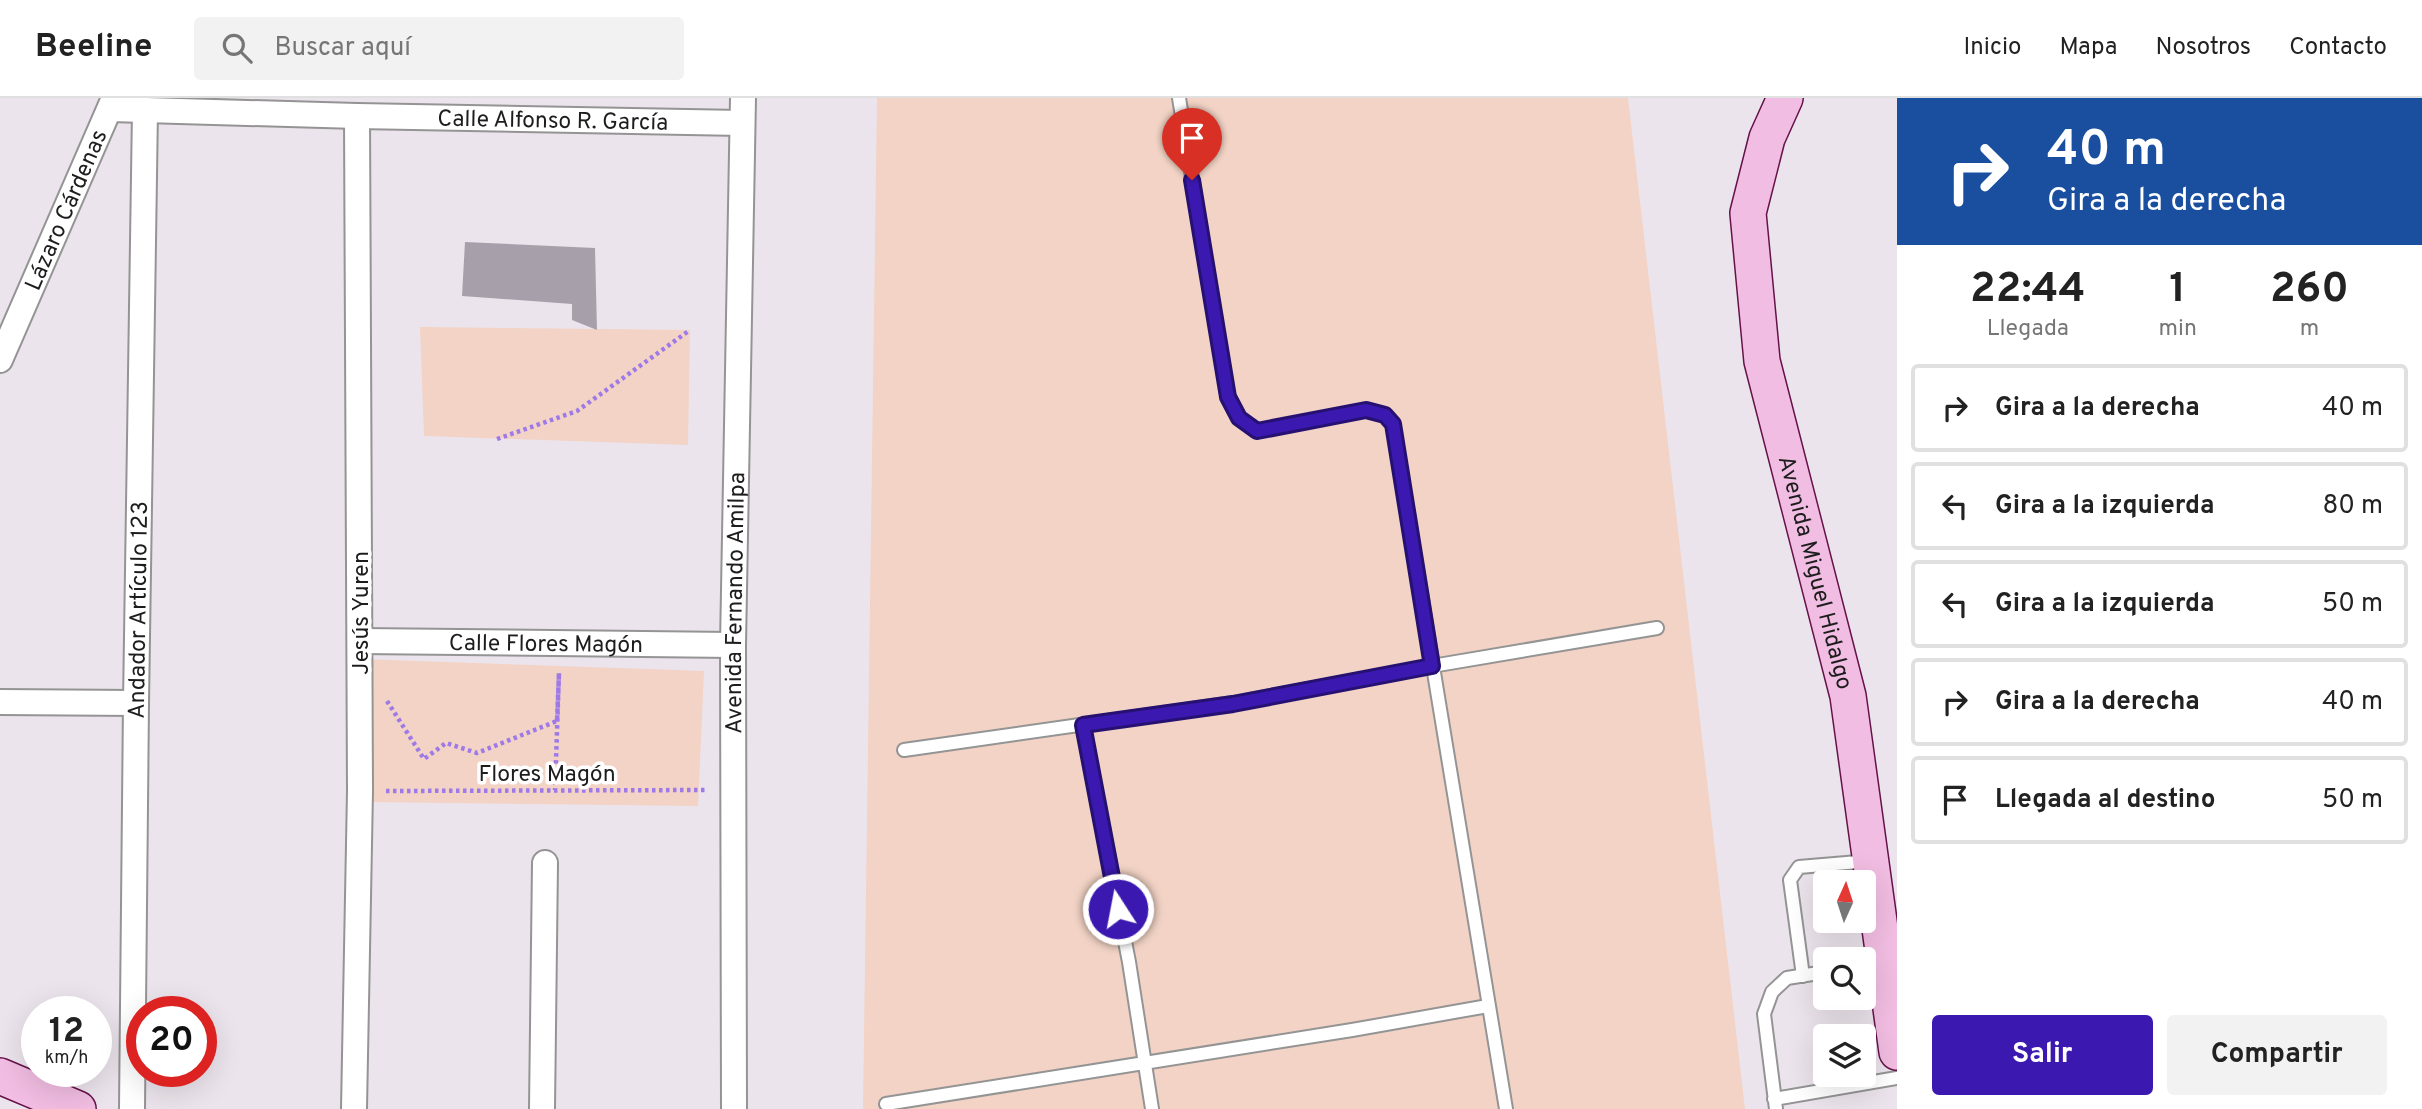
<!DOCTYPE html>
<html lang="es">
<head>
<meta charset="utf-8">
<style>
	:root { --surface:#fff; --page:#f2f2f2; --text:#222; --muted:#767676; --line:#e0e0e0; --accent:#3b19b0 }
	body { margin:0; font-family:Overpass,sans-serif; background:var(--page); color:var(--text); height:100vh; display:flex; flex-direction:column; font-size:26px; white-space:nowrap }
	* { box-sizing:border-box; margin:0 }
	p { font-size:23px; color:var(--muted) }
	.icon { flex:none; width:38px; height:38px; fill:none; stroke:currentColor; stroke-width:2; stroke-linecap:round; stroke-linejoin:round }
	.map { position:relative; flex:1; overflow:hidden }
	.drawer { display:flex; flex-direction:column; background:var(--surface); width:525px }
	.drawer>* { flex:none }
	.hud { background:#1a4fa0; color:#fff; overflow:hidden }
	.needle { width:46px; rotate:3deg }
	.tools { position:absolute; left:1813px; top:772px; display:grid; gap:14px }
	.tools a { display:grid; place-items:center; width:63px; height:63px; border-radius:7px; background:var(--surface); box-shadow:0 7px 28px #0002; font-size:35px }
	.speed { position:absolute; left:21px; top:898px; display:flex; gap:14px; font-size:35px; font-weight:700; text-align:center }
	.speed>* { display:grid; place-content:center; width:91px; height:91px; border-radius:50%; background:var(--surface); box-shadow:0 7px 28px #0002; line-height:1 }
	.speed small { font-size:18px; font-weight:400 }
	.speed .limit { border:10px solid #d22; background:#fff; color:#111 }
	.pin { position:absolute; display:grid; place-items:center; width:60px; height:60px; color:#fff; margin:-72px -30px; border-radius:50% 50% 50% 0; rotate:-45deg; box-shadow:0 0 7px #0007 }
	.pin .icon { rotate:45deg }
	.me { position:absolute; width:77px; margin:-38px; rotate:349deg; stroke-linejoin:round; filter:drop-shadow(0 0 5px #0008) }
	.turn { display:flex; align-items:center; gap:24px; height:147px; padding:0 35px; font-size:32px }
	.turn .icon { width:91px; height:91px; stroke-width:2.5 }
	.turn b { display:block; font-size:49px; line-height:60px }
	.eta { display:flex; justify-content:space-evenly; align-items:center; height:119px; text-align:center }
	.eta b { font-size:42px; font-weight:700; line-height:49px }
	.button { display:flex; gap:14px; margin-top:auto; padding:14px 35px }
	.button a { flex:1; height:80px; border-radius:7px; background:var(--accent); color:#fff; font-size:28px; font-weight:700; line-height:80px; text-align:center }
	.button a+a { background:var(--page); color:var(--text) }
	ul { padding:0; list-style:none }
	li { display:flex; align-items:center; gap:21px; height:88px; margin:0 14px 10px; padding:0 21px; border:4px solid var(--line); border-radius:7px }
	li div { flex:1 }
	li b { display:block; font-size:26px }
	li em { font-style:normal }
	header { display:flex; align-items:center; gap:42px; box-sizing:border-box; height:98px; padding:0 35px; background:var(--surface); border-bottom:2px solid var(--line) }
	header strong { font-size:33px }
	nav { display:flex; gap:38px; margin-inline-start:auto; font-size:24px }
	.search { width:490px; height:63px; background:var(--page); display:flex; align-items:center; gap:18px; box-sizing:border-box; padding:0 24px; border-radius:7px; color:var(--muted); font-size:26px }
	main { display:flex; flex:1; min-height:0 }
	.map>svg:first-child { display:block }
	.park { fill:#f2d3c5 }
	.building { fill:#a7a0aa }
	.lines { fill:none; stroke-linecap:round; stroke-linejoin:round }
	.service-casing { stroke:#949494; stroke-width:16 }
	.minor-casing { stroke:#949494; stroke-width:28 }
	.secondary-casing { stroke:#651249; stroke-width:38 }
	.path { stroke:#9e79e8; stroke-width:4.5; stroke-dasharray:3.5 3.5; stroke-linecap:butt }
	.service { stroke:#fff; stroke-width:12 }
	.minor { stroke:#fff; stroke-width:24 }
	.secondary { stroke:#f1bde2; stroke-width:35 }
	.route-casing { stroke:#261072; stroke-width:18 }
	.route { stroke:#3b19b0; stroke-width:12 }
	.labels { text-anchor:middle; stroke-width:7; stroke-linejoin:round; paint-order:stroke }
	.street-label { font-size:23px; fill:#1d1d1d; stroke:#fff }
</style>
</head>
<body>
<header>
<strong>Beeline</strong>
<div class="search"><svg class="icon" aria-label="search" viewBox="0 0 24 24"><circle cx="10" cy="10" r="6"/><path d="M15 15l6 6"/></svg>Buscar aquí</div>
<nav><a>Inicio</a><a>Mapa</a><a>Nosotros</a><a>Contacto</a></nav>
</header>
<main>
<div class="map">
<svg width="1897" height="1011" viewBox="0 0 1897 1011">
	<rect width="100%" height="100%" fill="#ece4ec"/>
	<path class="park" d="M877,0H1628L1745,1011H863Z
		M420,229L690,232L688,347L424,338Z
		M360,561L704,573L698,708L369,704Z"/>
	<path class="building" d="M465,144L595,150L597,232L572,222V206L462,198Z"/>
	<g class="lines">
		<g class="service-casing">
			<path id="service" d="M1179,0L1228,299L1239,320L1257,333L1366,312L1385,317L1393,326L1506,1011
				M1083,627L1129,864L1152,1011
				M904,652L1233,605L1432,568L1657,530
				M1864,869L1884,865
				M1803,878L1790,782L1799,769L1870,763
				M1774,1001L1897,980
				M886,1006L1352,932L1488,908
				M1776,1011L1764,916L1772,894L1787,880L1825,874"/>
		</g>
		<g class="minor-casing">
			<g id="minor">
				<path id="s1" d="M110,11L357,18L742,25"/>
				<path id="s2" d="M0,262L114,0"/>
				<path id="s3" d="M360,543L733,547"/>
				<path d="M0,604L136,605"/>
				<path id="s4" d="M132,1011L136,605L145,12"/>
				<path d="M354,1011L360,693L357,18"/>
				<path d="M542,1011L545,765"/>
				<path id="s5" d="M734,1011L733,547L743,0"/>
			</g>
		</g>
		<g class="secondary-casing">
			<g id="secondary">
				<path id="s6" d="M1785,0L1767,40L1748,115L1762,263L1848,598L1897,954"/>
				<path d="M0,978L78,1011"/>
			</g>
		</g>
		<path class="path" d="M497,341L577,313L690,232
			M387,603L424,661L446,645L477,655L557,623L559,575L555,692
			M386,693L706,692"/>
		<use href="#service" class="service"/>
		<use href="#minor" class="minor"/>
		<use href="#secondary" class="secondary"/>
	</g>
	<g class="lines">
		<g class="route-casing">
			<path id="route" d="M1118,811L1083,627L1233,606L1432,568L1393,326L1385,317L1366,312L1257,333L1239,320L1228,299L1192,82"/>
		</g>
		<use href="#route" class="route"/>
	</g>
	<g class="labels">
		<g class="street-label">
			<text dy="8" stroke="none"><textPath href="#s1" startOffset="443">Calle Alfonso R. García</textPath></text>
			<text dy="8" stroke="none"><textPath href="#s2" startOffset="164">Lázaro Cárdenas</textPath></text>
			<text dy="8" stroke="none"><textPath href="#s6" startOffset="488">Avenida Miguel Hidalgo</textPath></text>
			<text dy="8" stroke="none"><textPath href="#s5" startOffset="506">Avenida Fernando Amilpa</textPath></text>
			<text dy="8" stroke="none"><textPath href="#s4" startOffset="499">Andador Artículo 123</textPath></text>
			<text transform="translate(360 515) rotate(-90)" y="8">Jesús Yuren</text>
			<text dy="8" stroke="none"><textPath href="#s3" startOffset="186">Calle Flores Magón</textPath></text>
			<text x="547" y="683">Flores Magón</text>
		</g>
	</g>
</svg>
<div class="tools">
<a><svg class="needle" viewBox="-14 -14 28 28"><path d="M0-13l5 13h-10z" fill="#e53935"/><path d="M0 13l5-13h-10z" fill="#767676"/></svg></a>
<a><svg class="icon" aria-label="search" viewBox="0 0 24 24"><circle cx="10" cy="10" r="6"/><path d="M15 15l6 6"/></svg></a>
<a><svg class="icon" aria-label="layers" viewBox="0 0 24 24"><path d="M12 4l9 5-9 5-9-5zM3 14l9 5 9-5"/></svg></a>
</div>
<div class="speed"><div>12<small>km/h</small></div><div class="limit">20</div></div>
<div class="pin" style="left:1192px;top:82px;background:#d93025"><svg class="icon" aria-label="arrive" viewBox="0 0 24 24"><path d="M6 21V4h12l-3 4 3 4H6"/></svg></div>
<svg class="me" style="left:1118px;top:811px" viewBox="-20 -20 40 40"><circle r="17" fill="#3b19b0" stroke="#fff" stroke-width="3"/><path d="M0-11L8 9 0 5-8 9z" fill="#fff"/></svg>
</div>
<section class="drawer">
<div class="hud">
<div class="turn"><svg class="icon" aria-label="right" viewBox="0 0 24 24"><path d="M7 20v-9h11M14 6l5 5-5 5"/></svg><div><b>40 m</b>Gira a la derecha</div></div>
</div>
<div class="eta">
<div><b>22:44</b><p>Llegada</p></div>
<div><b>1</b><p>min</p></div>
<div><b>260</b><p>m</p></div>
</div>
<ul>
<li><svg class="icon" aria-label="right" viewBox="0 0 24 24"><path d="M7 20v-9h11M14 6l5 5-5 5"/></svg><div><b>Gira a la derecha</b></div><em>40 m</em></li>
<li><svg class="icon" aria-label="left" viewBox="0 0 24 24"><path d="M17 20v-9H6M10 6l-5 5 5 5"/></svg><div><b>Gira a la izquierda</b></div><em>80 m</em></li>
<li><svg class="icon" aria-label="left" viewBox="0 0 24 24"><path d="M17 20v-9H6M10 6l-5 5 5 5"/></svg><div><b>Gira a la izquierda</b></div><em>50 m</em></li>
<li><svg class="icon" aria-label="right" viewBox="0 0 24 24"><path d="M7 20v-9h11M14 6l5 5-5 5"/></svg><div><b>Gira a la derecha</b></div><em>40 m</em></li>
<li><svg class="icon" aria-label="arrive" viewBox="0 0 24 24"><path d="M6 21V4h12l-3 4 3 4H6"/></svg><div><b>Llegada al destino</b></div><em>50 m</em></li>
</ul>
<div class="button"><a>Salir</a><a>Compartir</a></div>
</section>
</main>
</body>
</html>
